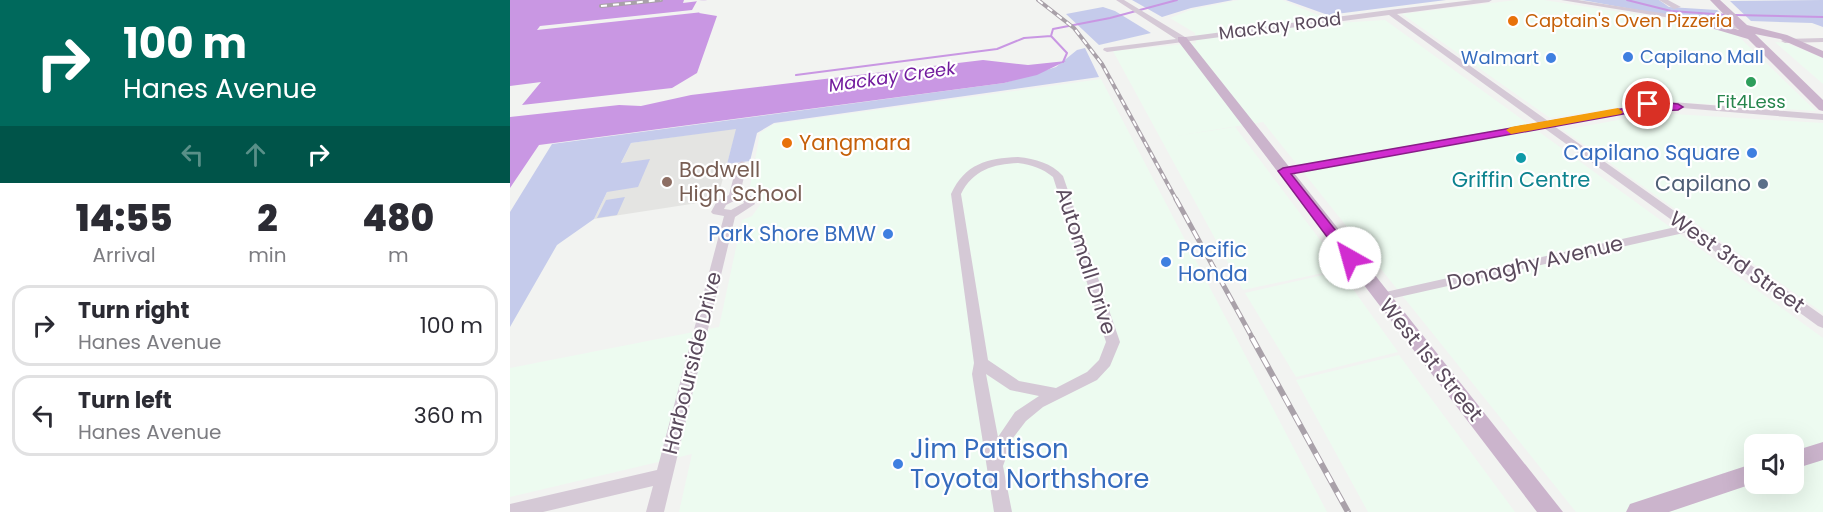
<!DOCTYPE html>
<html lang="en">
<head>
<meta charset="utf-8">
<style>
	:root { --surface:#fff; --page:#f2f2f3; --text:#2b2b33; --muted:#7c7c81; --line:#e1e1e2 }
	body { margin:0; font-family:Poppins,sans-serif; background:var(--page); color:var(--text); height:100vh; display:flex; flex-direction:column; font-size:22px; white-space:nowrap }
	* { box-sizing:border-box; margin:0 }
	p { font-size:20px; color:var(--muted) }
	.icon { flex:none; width:33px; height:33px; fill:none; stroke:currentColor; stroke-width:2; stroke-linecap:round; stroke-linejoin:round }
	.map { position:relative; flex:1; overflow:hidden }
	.details { display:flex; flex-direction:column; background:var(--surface); width:510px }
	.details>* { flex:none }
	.hud { background:#00695c; color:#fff; overflow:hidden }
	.tools { position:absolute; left:1234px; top:434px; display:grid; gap:12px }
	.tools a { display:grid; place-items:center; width:60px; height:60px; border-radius:12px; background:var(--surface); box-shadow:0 6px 24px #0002; font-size:30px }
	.pin { position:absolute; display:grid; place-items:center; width:51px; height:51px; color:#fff; margin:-26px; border:3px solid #fff; border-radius:50%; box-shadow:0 2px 6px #0007 }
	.me { position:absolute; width:66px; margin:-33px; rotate:322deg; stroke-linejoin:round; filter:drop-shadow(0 0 4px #0008) }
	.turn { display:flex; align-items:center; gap:21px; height:126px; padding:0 24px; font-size:27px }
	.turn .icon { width:78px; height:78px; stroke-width:2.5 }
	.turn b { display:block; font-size:42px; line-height:51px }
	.lanes { display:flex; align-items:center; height:57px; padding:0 24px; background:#0003; justify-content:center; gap:30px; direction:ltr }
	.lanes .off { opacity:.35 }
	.eta { display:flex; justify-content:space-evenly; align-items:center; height:102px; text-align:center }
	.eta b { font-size:36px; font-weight:800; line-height:42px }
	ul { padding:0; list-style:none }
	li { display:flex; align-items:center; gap:18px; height:81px; margin:0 12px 9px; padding:0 12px; border:3px solid var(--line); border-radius:18px }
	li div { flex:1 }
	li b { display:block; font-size:22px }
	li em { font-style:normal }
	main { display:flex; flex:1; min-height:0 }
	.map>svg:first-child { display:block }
	.commercial { fill:#edfbf0; fill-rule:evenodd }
	.education { fill:#e4e4e2 }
	.green { fill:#c5cbeb }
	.water { fill:#c997e3 }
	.pier { fill:#f2f3f1 }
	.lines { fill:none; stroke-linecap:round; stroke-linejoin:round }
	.stream { stroke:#c997e3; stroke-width:2 }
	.minor { fill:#d5c9d6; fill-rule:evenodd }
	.major { fill:#cbb4cc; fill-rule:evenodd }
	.rail-far2-casing { stroke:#a9a1a9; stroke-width:4 }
	.rail-far1-casing { stroke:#a9a1a9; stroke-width:5 }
	.rail-casing { stroke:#a9a1a9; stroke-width:6 }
	.rail-far2 { stroke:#fff; stroke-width:2; stroke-dasharray:6; stroke-linecap:butt }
	.rail-far1 { stroke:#fff; stroke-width:3; stroke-dasharray:9; stroke-linecap:butt }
	.rail { stroke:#fff; stroke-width:4; stroke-dasharray:11; stroke-linecap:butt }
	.route { fill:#d12dd0; stroke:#881d87; stroke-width:1.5 }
	.slow { fill:#f59e0b }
	.food-dot { fill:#e8710a; stroke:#fff; stroke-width:2 }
	.shop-dot { fill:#3f7fe0; stroke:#fff; stroke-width:2 }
	.leisure-dot { fill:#2e9e5b; stroke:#fff; stroke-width:2 }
	.culture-dot { fill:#0f9aa8; stroke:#fff; stroke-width:2 }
	.education-dot { fill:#8d6e63; stroke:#fff; stroke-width:2 }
	.service-dot { fill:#5c6f8a; stroke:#fff; stroke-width:2 }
	.labels { text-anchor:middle; stroke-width:4.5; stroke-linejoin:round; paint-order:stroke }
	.far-food-label { font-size:18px; fill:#c56008; stroke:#fff; text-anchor:start }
	.far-street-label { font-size:18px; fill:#5b4b5d; stroke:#fff }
	.far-shop-label { font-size:18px; fill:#366cbe; stroke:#fff; text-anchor:start }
	.far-water-label { font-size:18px; font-style:italic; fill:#721c9e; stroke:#fff }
	.far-leisure-label { font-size:18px; fill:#27864d; stroke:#fff }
	.food-label { font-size:21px; fill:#c56008; stroke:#fff; text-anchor:start }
	.shop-label { font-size:21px; fill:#366cbe; stroke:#fff; text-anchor:end }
	.education-label { font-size:21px; fill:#785e54; stroke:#fff; text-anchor:start }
	.culture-label { font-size:21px; fill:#0d838f; stroke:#fff }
	.service-label { font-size:21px; fill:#4e5e75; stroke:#fff; text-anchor:end }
	.street-label { font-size:21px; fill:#5b4b5d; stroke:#fff }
	.near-shop-label { font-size:26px; fill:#366cbe; stroke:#fff; text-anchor:start }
</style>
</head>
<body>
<main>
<section class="details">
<div class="hud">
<div class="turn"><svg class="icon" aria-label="right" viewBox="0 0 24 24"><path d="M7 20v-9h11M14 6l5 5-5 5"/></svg><div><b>100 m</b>Hanes Avenue</div></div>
<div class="lanes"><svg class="icon off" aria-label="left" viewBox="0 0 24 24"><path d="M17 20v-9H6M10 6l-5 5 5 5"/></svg><svg class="icon off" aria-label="ahead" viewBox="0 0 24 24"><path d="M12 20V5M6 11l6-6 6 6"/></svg><svg class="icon" aria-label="right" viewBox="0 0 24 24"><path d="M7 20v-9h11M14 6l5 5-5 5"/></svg></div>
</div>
<div class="eta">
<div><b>14:55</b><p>Arrival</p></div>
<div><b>2</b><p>min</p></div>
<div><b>480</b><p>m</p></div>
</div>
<ul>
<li><svg class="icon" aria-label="right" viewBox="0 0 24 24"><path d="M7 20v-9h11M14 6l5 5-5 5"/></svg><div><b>Turn right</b><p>Hanes Avenue</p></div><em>100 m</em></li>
<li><svg class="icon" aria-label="left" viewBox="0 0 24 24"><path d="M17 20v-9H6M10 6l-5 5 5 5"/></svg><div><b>Turn left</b><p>Hanes Avenue</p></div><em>360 m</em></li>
</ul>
</section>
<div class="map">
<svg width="1313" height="512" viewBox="0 0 1313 512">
	<rect width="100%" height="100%" fill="#f2f3f1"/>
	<path class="commercial" d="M729,0H772L827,23L875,20L1313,338V512H1066L753,122L659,137L725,127L832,269L733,290L603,51L686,43L685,33L660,18L680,10ZM1245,444H1284V483H1245Z
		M1006,0H1034L1174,22L1226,34L1306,111L1148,101L1040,118L892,14Z
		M1265,42L1276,43L1313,58V84Z
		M591,79L817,512H169L182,454L0,497V368L209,327L232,220L242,216L250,205V198L239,192L250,133L264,124Z
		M1147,113L1313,123V313L1053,130Z
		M830,271L888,352L786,377L735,293Z
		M889,355L1005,512H858L786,380Z"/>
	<path class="education" d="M227,128L207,200L84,219L121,143Z"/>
	<path class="green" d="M622,0H723L681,8L652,17Z
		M776,0H936L818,15Z
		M1071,0H1149L1159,7L1207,10L1214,16C1193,25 1099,4 1071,0Z
		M1313,0V27L1302,23L1241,21L1220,1Z
		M593,7L605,11L641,33L589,45L556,14Z
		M575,48L589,77L264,123L247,133L240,161L217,164L226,129L121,143L111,163L140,159L128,187L97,192L84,219L47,245L0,327V212L42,144L494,83L546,67L567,50Z
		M115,197L107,215L87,218L96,200Z"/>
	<path class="water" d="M0,0H174L173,3L197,0L189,13L207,16L187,73L162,88L12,105L31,82L0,86Z
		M473,60L518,65L556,61L527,75L494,83L29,145L0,188V117L109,105L131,106L181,95Z"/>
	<path class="pier" d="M198,0L193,12L27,30L30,26L182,10L187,1Z"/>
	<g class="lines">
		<path class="stream" d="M1117,0L1161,11L1218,15
			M1225,15L1313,17
			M553,62L557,53L541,36L543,29L600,18L667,0
			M286,75L487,49L514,38L541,36"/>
		<path class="minor" d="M606,0H614L675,37L879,10L963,0H982L979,2L887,14L1038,121L1124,106L1158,105L1162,102L1313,114V120L1172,108L1124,112L1044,126L1313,316V328L1308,326L1178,232L871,301L866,300L865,297L866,294L871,293L1170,226L1034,128L773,174L769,173L768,171L769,169L773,168L1028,123L879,15L597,52L593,50L594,48L666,39Z
			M1051,0H1068L1234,26L1238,28L1234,30Z
			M1149,0H1158L1171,7L1164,9Z
			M1313,38V42L1275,43L1271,41L1275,39Z
			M508,157C526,159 541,163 553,176L610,342L600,366L587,380L533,407L516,421L503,438L493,466L502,512H484L462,374L464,363L441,194C455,164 477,158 508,157ZM508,163C522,165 532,168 543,177L596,342L589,360L577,372L546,388L509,381L478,360L451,194C463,170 483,164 508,163ZM476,374L500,390L529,396L505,412L488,437Z
			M232,161L237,164L230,194L241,196L245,204L225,217L154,512H136L143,486L33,512H0V504L147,470L214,216L203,214L201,212L207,201L219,195L227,164ZM226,200L233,201L234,203L221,210L214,209L216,205Z"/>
		<path class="major" d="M1200,0H1210L1237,25L1277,35L1313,51V58L1270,39L1245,34L1313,100V111L1309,110L1238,39L1184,23L1183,21L1188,18L1229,30Z
			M668,37H676L1053,512H1027L668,41Z
			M1313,442V460L1284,469V451Z
			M1245,463V483L1159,512H1116L1120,504Z"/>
		<g class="rail-far2-casing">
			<path id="rail-far2" d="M528,0L564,28L592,64L667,201
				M91,6L151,0"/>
		</g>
		<g class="rail-far1-casing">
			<path id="rail-far1" d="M666,199L743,339"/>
		</g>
		<g class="rail-casing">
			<path id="rail" d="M742,338L838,512"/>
		</g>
		<use href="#rail-far2" class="rail-far2"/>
		<use href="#rail-far1" class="rail-far1"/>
		<use href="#rail" class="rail"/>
	</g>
	<path class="route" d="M1138,101L1168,104L1173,107L1168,110L1124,112L781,174L845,255L847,258L840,262L835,261L768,171L773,168L1134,105Z"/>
	<path class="slow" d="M1108,108L1113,112L1111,114L1001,134L996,130L1001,127Z"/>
	<g class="food-dot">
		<circle cx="1003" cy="21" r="6"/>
		<circle cx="277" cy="143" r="6"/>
	</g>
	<g class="shop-dot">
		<circle cx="1118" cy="57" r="6"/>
		<circle cx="1041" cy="58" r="6"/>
		<circle cx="1242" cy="153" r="6"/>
		<circle cx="378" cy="234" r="6"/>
		<circle cx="656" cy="262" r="6"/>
		<circle cx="388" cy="464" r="6"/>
	</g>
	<circle class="leisure-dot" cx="1241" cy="82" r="6"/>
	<circle class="culture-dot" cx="1011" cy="158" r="6"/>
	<circle class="education-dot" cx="157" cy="182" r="6"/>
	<circle class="service-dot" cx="1253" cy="184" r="6"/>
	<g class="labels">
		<g class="far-food-label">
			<text x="1015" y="27">Captain's Oven Pizzeria</text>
		</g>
		<g class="far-street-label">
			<text transform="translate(770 26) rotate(-7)" y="6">MacKay Road</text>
		</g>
		<g class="far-shop-label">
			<text x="1130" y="63">Capilano Mall</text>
			<text x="1029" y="64" text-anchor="end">Walmart</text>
		</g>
		<g class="far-water-label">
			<text transform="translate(382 77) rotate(-8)" y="6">Mackay Creek</text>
		</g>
		<g class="far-leisure-label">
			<text x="1241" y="108">Fit4Less</text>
		</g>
		<g class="food-label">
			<text x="289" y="150">Yangmara</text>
		</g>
		<g class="shop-label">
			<text x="1230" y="160">Capilano Square</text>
			<text x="366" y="241">Park Shore BMW</text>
			<text x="668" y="257" text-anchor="start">Pacific<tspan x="668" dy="24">Honda</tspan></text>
		</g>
		<g class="education-label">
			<text x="169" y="177">Bodwell<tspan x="169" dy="24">High School</tspan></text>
		</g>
		<g class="culture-label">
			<text x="1011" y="187">Griffin Centre</text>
		</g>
		<g class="service-label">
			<text x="1241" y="191">Capilano</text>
		</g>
		<g class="street-label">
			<text transform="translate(576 261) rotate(72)" y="7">Automall Drive</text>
			<text transform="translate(1227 262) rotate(35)" y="7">West 3rd Street</text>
			<text transform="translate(1025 263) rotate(-13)" y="7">Donaghy Avenue</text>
			<text transform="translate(921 360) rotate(51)" y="7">West 1st Street</text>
			<text transform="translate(182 363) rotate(-76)" y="7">Harbourside Drive</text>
		</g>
		<g class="near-shop-label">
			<text x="400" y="458">Jim Pattison<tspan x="400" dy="30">Toyota Northshore</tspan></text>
		</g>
	</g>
</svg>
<div class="tools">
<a><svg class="icon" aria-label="sound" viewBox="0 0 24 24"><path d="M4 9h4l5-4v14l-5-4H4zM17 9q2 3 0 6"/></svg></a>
</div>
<div class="pin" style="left:1138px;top:104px;background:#d93025"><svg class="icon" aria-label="arrive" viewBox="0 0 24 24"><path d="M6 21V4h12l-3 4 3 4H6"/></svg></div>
<svg class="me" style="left:840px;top:258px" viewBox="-20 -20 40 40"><circle r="19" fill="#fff"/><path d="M0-13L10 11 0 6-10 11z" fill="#d12dd0"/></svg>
</div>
</main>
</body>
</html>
